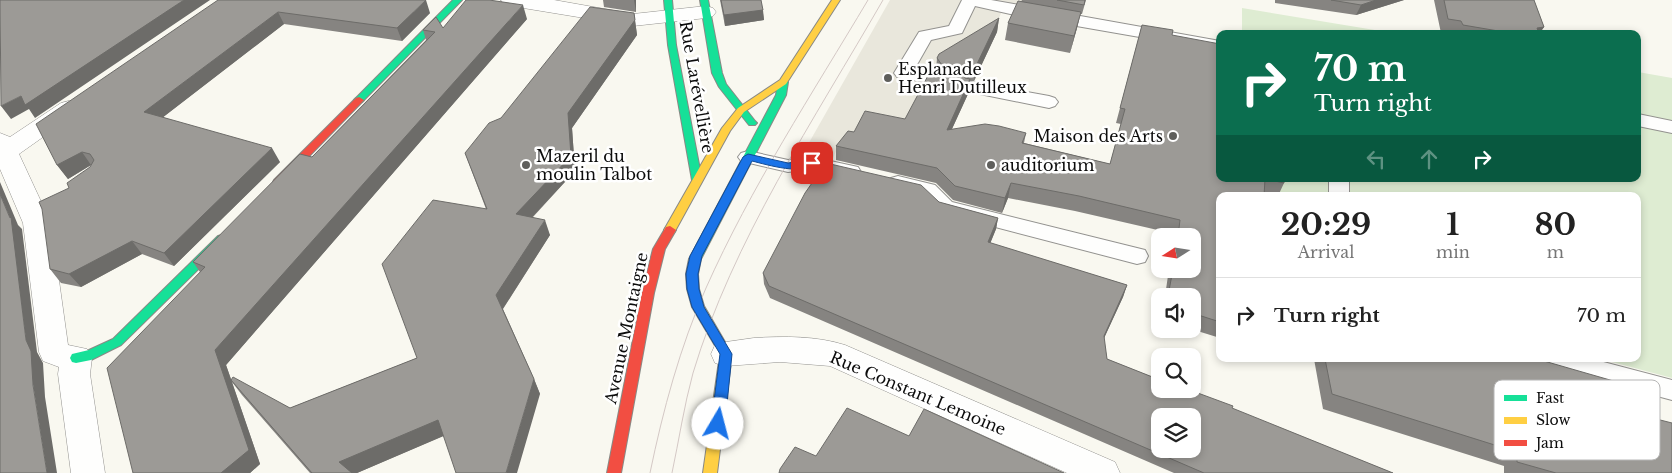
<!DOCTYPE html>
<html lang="en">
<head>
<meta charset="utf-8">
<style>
	:root { --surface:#fff; --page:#f2f2f2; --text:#222; --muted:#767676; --line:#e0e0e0 }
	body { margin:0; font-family:"Libre Baskerville",serif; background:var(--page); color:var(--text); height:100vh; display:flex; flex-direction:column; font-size:19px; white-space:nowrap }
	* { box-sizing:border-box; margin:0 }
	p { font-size:16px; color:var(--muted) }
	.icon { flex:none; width:28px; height:28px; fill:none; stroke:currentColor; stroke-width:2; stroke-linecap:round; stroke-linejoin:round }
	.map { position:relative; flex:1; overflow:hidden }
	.sheet { position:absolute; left:1216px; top:192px; width:425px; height:170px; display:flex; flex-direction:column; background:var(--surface); border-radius:10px; box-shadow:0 2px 8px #0003 }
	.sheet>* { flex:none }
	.hud { position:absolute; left:1216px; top:30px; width:425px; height:152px; border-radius:10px; box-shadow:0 2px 8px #0003; background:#0b6e4f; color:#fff; overflow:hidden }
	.needle { width:32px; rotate:258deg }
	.controls { position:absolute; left:1151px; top:228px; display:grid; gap:10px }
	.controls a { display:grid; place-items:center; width:50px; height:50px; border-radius:10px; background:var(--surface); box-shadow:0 2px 8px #0003; font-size:25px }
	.pin { position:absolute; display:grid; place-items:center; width:42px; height:42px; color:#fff; margin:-21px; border-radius:10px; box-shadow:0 2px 8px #0006 }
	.me { position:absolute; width:55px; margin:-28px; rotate:8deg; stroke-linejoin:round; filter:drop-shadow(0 0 4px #0008) }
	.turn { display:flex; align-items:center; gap:18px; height:105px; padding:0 15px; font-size:22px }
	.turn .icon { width:65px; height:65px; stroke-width:2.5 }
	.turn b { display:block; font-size:35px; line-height:42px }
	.lanes { display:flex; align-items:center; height:48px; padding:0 15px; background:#0003; justify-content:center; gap:25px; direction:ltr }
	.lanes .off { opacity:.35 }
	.eta { display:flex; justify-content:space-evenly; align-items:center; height:85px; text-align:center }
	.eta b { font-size:30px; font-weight:700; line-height:35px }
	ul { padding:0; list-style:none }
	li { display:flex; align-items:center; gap:15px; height:75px; padding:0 15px; border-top:1px solid var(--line) }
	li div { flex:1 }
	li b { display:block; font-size:19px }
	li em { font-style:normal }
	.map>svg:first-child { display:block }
	.green { fill:#deecd2 }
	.plaza { fill:#e9e7dc }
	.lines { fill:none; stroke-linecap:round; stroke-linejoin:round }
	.lane-casing { stroke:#93928f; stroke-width:2 }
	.street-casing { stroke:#93928f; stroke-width:1 }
	.fast-casing { stroke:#898985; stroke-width:2 }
	.slow-casing { stroke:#898985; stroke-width:2 }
	.jam-casing { stroke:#898985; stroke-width:2 }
	.lane { fill:#fefefd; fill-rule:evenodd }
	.street { fill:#fefefd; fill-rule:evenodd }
	.fast { fill:#16e098; fill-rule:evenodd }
	.slow { fill:#ffcf43; fill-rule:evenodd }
	.jam { fill:#f24e42; fill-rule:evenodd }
	.tram { stroke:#d4c8c5; stroke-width:1 }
	.wall { fill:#868481 }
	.shaded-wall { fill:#6d6c69 }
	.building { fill:#9c9a96; stroke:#6d6c69; fill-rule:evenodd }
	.route { fill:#1a73e8; stroke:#114b97 }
	.poi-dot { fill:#5f5f5c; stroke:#fff; stroke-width:2 }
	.labels { text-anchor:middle; stroke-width:5; stroke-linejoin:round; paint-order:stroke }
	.poi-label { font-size:16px; fill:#0c0c0c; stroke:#fff; text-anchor:start }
	.street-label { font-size:16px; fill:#0c0c0c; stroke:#fff }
	.key { fill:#fff; stroke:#b6b6b6; stroke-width:1 }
	.key-label { font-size:14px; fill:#0c0c0c }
</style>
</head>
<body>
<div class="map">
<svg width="1672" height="473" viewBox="0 0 1672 473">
	<rect width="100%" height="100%" fill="#f9f8f0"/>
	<path class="green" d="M1242,8L1399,34H1242Z
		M1638,72L1672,78V378L1601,359H1638V196H1278L1279,179H1638Z"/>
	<path class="plaza" d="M890,0H1024L1017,15L1001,13L993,34L933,71L904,134L839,144L831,163L802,155Z"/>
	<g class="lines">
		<g class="lane-casing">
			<path id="lane" d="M962,0H991L1220,41V51L1019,16L975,6L962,33L931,40L914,70L936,74L939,78L936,82L930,83L897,77L894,73L919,32L949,26Z
				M971,82L1049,96L1055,98L1058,102L1055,106L1049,108L965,91L962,87L965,83Z
				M1638,114L1672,121V133L1638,126Z
				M748,151L788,160L812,157L858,167L861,172L858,177L851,179L812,169L788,172L741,161L738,157L741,153Z
				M898,176L935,185L952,202L1137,248L1145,250L1148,256L1145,262L1137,264L938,212L921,195L891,188L888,183L891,178Z
				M1329,179H1349V196H1329Z
				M1544,359H1592L1672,380V400L1556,369L1547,366Z"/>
		</g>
		<g class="street-casing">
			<path id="street" d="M501,0H554L633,14L706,6L713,8L716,12L713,16L706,18L633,26L511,6L504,4Z
				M69,101L77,103L81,108L77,113L19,154L51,223L68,345L87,349L92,358L90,374L105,473H71L58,374L59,367L43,361L39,352L23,223L0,169V133L10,137L61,103Z
				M754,338C784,336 817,336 845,345L1115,462L1120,473H1067L830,366L780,362L726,366L715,363L711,354L715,345L726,342Z"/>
		</g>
		<g class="fast-casing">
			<path id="fast" d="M453,0H462L362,102H356L354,100L356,98Z
				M664,0H672L676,45L702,180L697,184L692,180L668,45Z
				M700,0H708L722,73L726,84L755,121L757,123L755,125H749L719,87L712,73Z
				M783,79L788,82L786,95L701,259L695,263L691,262L689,259L776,95L778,82Z
				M222,235L228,239L226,242L121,345L91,360L76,363L72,362L70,358L72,354L89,350L113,339L218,236Z"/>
		</g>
		<g class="slow-casing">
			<path id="slow" d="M832,0H840L786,84L744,112L730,131L674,233H666L664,230L722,128L738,108L780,80Z
				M695,255L701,259L698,274L699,289L704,306L732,354L717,473H703L720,354L692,307L687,289L686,274L689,259Z"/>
		</g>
		<g class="jam-casing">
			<path id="jam" d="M359,97L364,100L362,102L282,184H274L273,182L274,180L356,98Z
				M670,226L676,230L665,249L654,293L621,473H607L642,293L653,249L666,227Z"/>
		</g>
		<use href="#lane" class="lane"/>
		<use href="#street" class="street"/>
		<use href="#fast" class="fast"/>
		<use href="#slow" class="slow"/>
		<use href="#jam" class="jam"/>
		<path class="tram" d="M650,473C663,410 680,347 706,288C751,187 812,94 868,0
			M672,473C679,440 684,406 693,373C733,240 814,120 883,0"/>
	</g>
	<path class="wall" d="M218,0L430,13L402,41L284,24L163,117L280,162L174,266L142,254L81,287L61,283L50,269L69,188L90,167L91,165L68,179L57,165Z
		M603,0H636V12L604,7Z
		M720,0H761L764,20L725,26Z
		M1022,0H1086L1082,14H1080L1077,28L1070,53L1005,40L1008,23Z
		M1275,0H1404L1356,15L1275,3Z
		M1434,0H1534L1544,27L1539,34H1446L1441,33Z
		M634,13L637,35L572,128L575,171L533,217L550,235L503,309L534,379L540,394L357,473H310L242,395L232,382L260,464L250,473H133L200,272L193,262L312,157L426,40L423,30L527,19L226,365L231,379L290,408L417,358L486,209L465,153L501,118Z
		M999,18L997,32L974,81H970L968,94L952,129L1026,133L1024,143L1110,164L1121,124L1116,123L1142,25L1172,35L1284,179V183L1278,196H1272L1264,194L1220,196V338L1191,329H1192V296H1165L1169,269H1192V236H1175V234L1075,211L1008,198L1002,213L953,200L936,183L836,160V146L854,132L905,119L936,70L937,58Z
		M939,202L998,218L996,229L990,243L1127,285L1123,297L1104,338L1107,359L1393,473H1174L770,298L764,284L763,273Z
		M1314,359H1537L1621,410L1672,473H1504V466L1323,409Z"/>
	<path class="shaded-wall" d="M184,0H210L35,118L29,109L11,119L1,106L21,96Z
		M426,0L430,13L402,41L397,28Z
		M634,0H636V12Z
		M1376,0H1404L1356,15L1361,5Z
		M523,5L527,19L226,365L260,464L250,473H221L215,350Z
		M763,10L764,20L725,26L724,15Z
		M278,12L284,24L153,125L144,112Z
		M1081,12L1077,28L1070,53L1074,36Z
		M634,13L637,35L572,128L575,171L521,229L516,214L568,113Z
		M999,18L997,32L974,81L976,66Z
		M1544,27L1539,34L1537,28Z
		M966,67L965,81L962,71Z
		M970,79L968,94L945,144L947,130Z
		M272,148L280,162L174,266L164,253Z
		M82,152L91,165L68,179L57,165Z
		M0,182L18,225L22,229L37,352L43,363L45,397L57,473H47L26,340L10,218L0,194Z
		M1011,183L1008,198L1002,213L1005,198Z
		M998,218L996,229L986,254L988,242Z
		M545,220L550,235L502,310L496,295Z
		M132,241L142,254L81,287L69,274Z
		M1127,285L1123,297L1100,347L1104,336Z
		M534,379L540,394L517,473H506Z
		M438,420L446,435L357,473H347L339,462Z"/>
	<path class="building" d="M0,0H184L25,105L21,96L1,106Z
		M218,0H426L397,28L278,12L144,112L272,148L164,253L132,241L69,274L50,269L42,209L39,202L69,188L67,183L90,167L94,160L90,154L82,152L57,165L36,124Z
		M466,0H489L523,5L215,350L249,450L221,473H133L107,368L205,267L193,262L300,154L312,157L435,32L423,30L436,17L443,28Z
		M721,0H761L763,10L724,15Z
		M1057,0H1085L1084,5Z
		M1331,0H1376L1361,5Z
		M1444,0H1534L1544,27L1537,28L1539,34H1516L1463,25L1461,21L1448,19Z
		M1018,1L1081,12L1074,36L1008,23Z
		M590,7L634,13L635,20L568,113L571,156L516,214L545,220L496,295L534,379L506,473H456L438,420L339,462L352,473H312L231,380L233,377L290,408L417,358L382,264L433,200L487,209L465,153L489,123L501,118Z
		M999,18L976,66L966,67L962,71L965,78L970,79L947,130L985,124L999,126L1026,133L1022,143L1110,164L1125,109L1120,108L1142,25L1173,30L1172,35L1220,44V179H1265L1264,196H1220V322L1192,313V296H1168L1173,269H1192V236H1178L1180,220L1079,196L1011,183L1005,198L955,186L937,168L836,146L848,131L854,132L865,111L905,119L931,70L938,69L942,65L937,58L939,54Z
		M826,163L921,185L939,202L998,218L988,242L1127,285L1104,336L1107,359L1160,380V389H1181L1185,390L1186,389H1187L1233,406L1232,408L1393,473H1204L769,286L763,273L805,193ZM1160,416H1192V449H1160Z
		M1266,179H1284V183Z
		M0,194L10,218L11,217L26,340L31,351L33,385L47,473H0Z
		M1325,359H1537L1617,382L1621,410L1672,423V473H1556L1517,462V452L1332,394Z
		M847,408L909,436L924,409L1064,473H779L780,469L795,447L816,456Z"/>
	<path class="route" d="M748,154L788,163L812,160L817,163C804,176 768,165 752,161L702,256L698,274L699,289L704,307L732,354L725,424L723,428L718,429L713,428L711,424L720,354L692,307L687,289L686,274L690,256L743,157Z"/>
	<g class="poi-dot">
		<circle cx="888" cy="78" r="5"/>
		<circle cx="1173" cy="136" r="5"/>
		<circle cx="526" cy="165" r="5"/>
		<circle cx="991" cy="165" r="5"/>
	</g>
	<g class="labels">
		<g class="poi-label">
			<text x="898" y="75">Esplanade<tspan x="898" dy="18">Henri Dutilleux</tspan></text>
			<text x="1163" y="142" text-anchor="end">Maison des Arts</text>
			<text x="536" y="162">Mazeril du<tspan x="536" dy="18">moulin Talbot</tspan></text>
			<text x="1001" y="171">auditorium</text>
		</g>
		<g class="street-label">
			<text transform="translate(697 87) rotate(80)" y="6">Rue Larévellière</text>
			<text transform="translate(626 328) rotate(-78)" y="6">Avenue Montaigne</text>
			<text transform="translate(918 393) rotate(23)" y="6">Rue Constant Lemoine</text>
		</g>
	</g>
	<rect x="1494" y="380" width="166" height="80" rx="8" class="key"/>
	<rect x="1504" y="395" width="23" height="6" fill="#16e098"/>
	<rect x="1504" y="417" width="23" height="7" fill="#ffcf43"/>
	<rect x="1504" y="440" width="23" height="6" fill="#f24e42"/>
	<g class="key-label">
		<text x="1536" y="403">Fast</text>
		<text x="1536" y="425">Slow</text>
		<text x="1536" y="448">Jam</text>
	</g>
</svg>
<div class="controls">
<a><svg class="needle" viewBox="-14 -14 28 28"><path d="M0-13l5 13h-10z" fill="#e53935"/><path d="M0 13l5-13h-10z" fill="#767676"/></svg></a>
<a><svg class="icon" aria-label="sound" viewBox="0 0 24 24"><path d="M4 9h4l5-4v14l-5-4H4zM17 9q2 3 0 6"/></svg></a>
<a><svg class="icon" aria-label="search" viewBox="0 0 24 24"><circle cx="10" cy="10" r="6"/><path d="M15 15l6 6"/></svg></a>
<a><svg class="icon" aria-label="layers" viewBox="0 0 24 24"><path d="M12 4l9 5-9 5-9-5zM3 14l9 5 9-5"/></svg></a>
</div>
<div class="pin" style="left:812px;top:163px;background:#d93025"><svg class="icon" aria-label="arrive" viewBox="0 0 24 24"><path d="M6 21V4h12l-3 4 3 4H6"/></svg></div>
<svg class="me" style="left:718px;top:424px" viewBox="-20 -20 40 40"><circle r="19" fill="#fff"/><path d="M0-13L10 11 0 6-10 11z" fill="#1a73e8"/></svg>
<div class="hud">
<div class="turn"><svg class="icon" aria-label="right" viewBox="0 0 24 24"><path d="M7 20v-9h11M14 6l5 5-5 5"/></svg><div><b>70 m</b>Turn right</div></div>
<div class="lanes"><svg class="icon off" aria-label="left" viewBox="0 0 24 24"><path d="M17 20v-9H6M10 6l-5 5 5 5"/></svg><svg class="icon off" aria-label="ahead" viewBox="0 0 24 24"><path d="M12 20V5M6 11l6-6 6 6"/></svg><svg class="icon" aria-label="right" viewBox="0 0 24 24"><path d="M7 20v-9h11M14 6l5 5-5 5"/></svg></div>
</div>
<section class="sheet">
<div class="eta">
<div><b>20:29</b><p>Arrival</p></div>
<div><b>1</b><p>min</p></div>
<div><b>80</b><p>m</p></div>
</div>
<ul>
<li><svg class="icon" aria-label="right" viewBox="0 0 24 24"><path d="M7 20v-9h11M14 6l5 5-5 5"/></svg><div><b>Turn right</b></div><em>70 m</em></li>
</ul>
</section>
</div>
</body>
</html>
